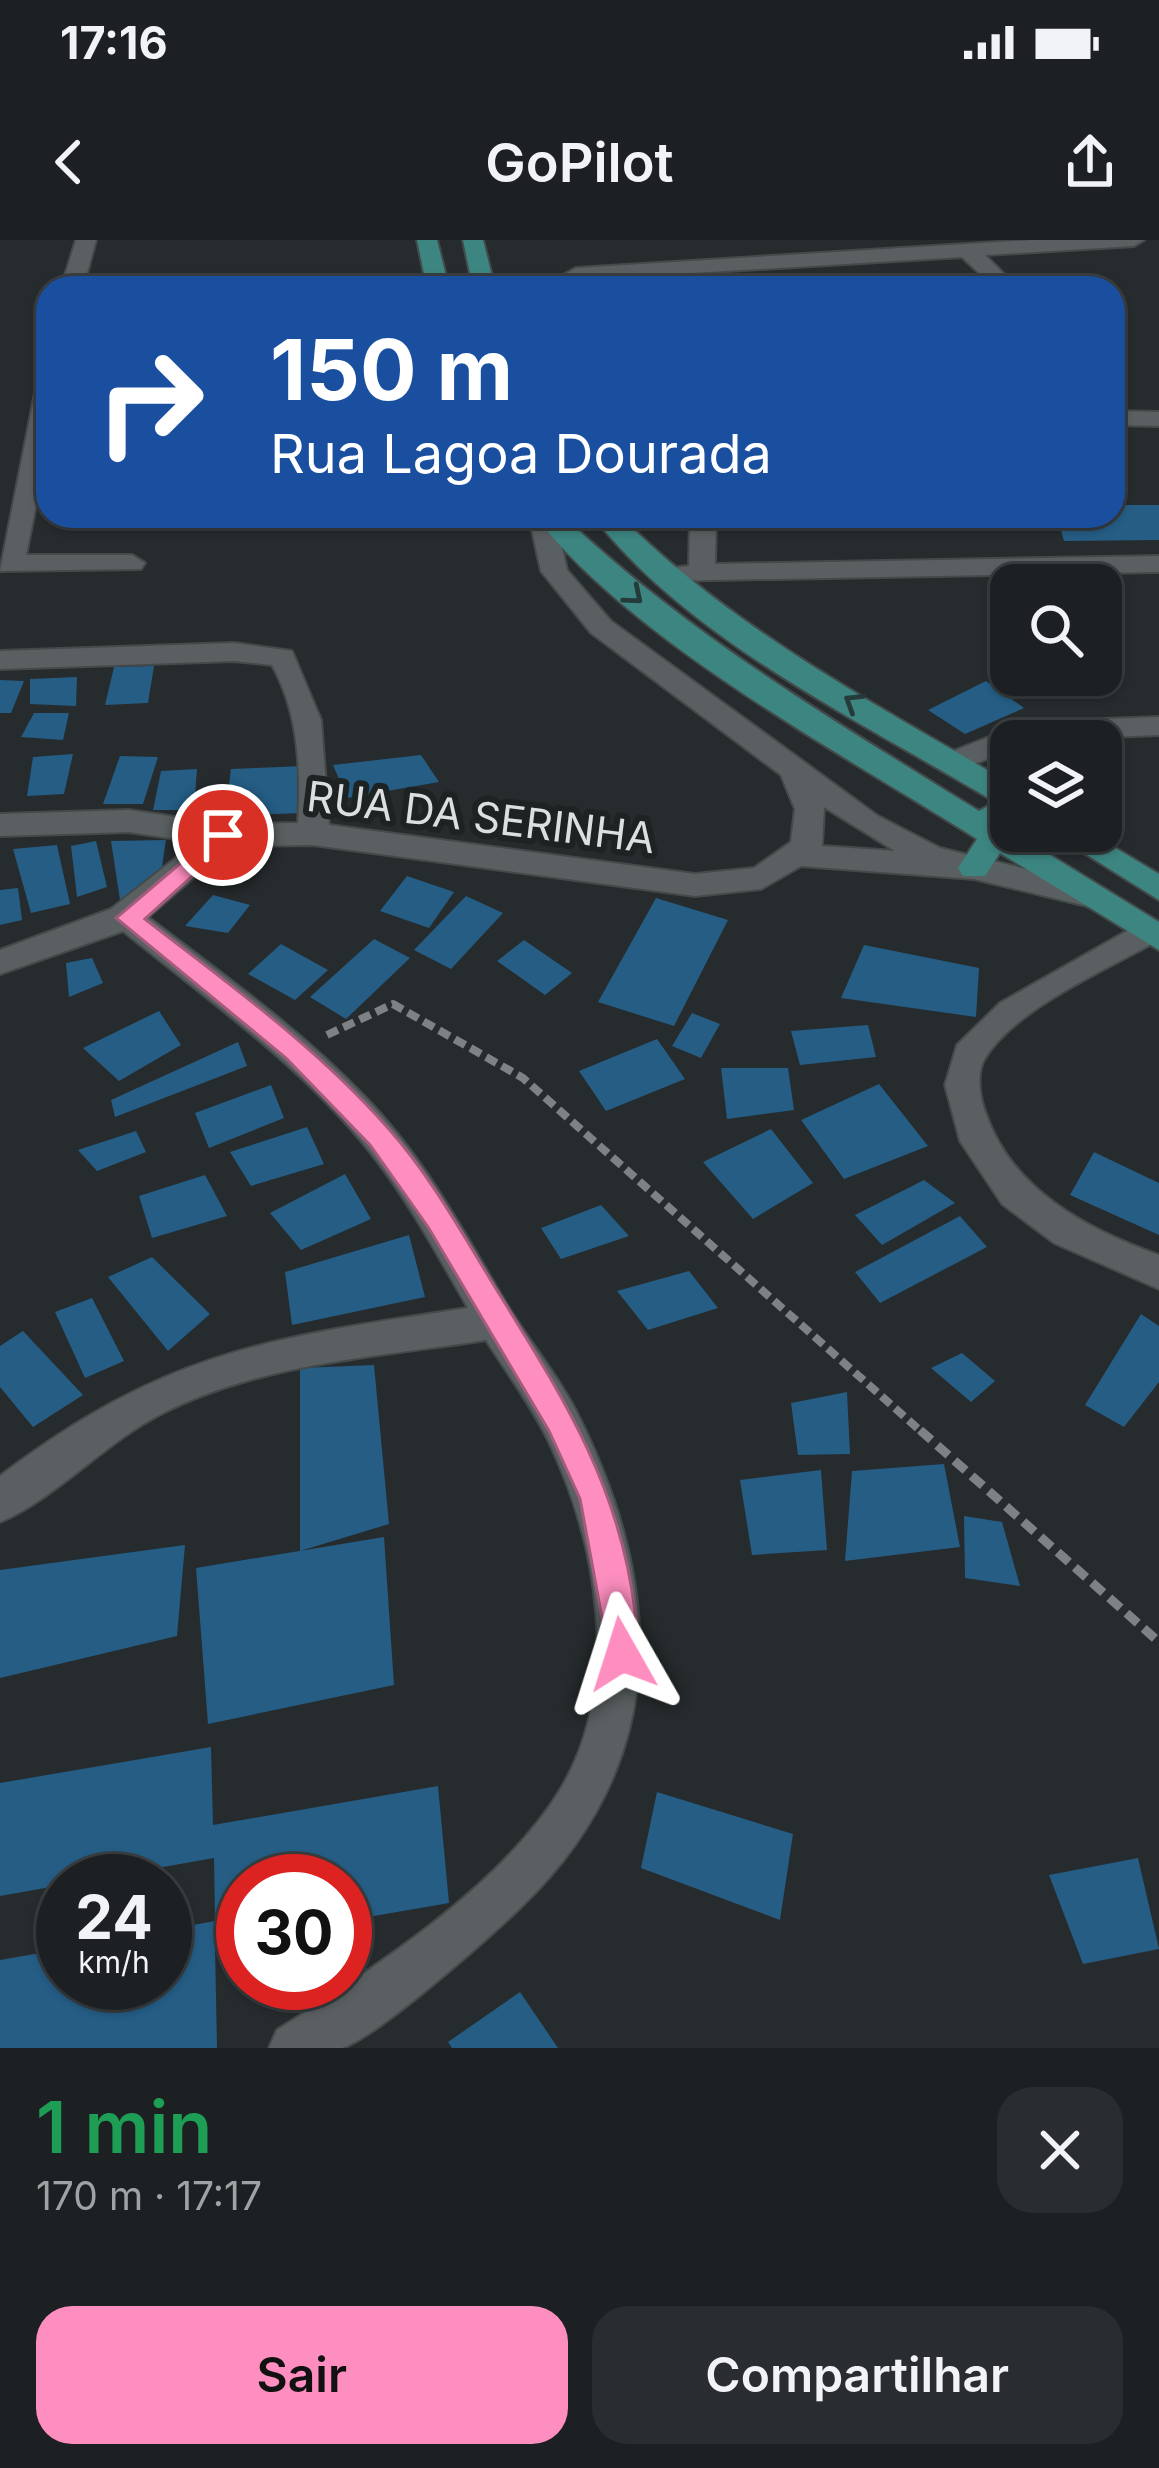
<!DOCTYPE html>
<html lang="pt">
<head>
<meta charset="utf-8">
<style>
	:root { --surface:#1c2022; --page:#292d2f; --text:#f1f3f6; --muted:#a0a3a5; --line:#3a3e40; --accent:#fd8ebf }
	body { margin:0; font-family:Inter,sans-serif; background:var(--page); color:var(--text); height:100vh; display:flex; flex-direction:column; font-size:45px; white-space:nowrap }
	* { box-sizing:border-box; margin:0 }
	p { font-size:39px; color:var(--muted) }
	.icon { flex:none; width:66px; height:66px; fill:none; stroke:currentColor; stroke-width:2; stroke-linecap:round; stroke-linejoin:round }
	.map { position:relative; height:1808px; overflow:hidden }
	.details { display:flex; flex-direction:column; background:var(--surface); flex:1 }
	.details>* { flex:none }
	.top-card { position:absolute; left:36px; top:36px; width:1089px; height:252px; border-radius:36px; box-shadow:0 3px 9px #0004,0 0 0 3px var(--line); background:#1a4fa0; color:#fff; overflow:hidden }
	.fabs { position:absolute; left:990px; top:324px; display:grid; gap:24px }
	.fabs a { display:grid; place-items:center; width:132px; height:132px; border-radius:24px; background:var(--surface); box-shadow:0 3px 9px #0004,0 0 0 3px var(--line); font-size:60px }
	.speed { position:absolute; left:36px; top:1614px; display:flex; gap:24px; font-size:60px; font-weight:700; text-align:center }
	.speed>* { display:grid; place-content:center; width:156px; height:156px; border-radius:50%; background:var(--surface); box-shadow:0 3px 9px #0004,0 0 0 3px var(--line); line-height:1 }
	.speed small { font-size:30px; font-weight:400 }
	.speed .limit { border:18px solid #d22; background:#fff; color:#111 }
	.pin { position:absolute; display:grid; place-items:center; width:102px; height:102px; color:#fff; margin:-51px; border:6px solid #fff; border-radius:50%; box-shadow:0 3px 12px #0007 }
	.me { position:absolute; width:132px; margin:-66px; rotate:354deg; stroke-linejoin:round; filter:drop-shadow(0 0 9px #0008) }
	.turn { display:flex; align-items:center; gap:42px; height:252px; padding:0 36px; font-size:54px }
	.turn .icon { width:156px; height:156px; stroke-width:2.5 }
	.turn b { display:block; font-size:84px; line-height:102px }
	.round { display:grid; place-items:center; flex:none; width:126px; height:126px; border-radius:36px; background:var(--page) }
	.head { display:flex; align-items:center; justify-content:space-between; height:204px; padding:0 36px }
	h1 { font-size:72px; font-weight:600; line-height:90px; color:#1e9e55 }
	.button { display:flex; gap:24px; margin-top:auto; padding:24px 36px }
	.button a { flex:1; height:138px; border-radius:36px; background:var(--accent); color:#111; font-size:48px; font-weight:600; line-height:138px; text-align:center }
	.button a+a { background:var(--page); color:var(--text) }
	.status { display:flex; justify-content:space-between; align-items:center; height:84px; padding:0 60px; background:var(--surface); direction:ltr }
	.status svg { height:33px; fill:currentColor }
	header { display:flex; justify-content:space-between; align-items:center; height:156px; padding:0 36px; background:var(--surface); font-size:54px; font-weight:600 }
	.map>svg:first-child { display:block }
	.building { fill:#255d85 }
	.lines { fill:none; stroke-linecap:round; stroke-linejoin:round }
	.minor-casing { stroke:#44494a; stroke-width:4 }
	.major-casing { stroke:#44494a; stroke-width:4 }
	.path-far1 { stroke:#7e8284; stroke-width:8; stroke-dasharray:12 6; stroke-linecap:butt }
	.path { stroke:#7e8284; stroke-width:9; stroke-dasharray:15 8; stroke-linecap:butt }
	.minor { fill:#5a6062; fill-rule:evenodd }
	.major { fill:#3c8581; fill-rule:evenodd }
	.oneway { stroke:#253b3a }
	.route { fill:#fd8ebf; stroke:#a45c7c; stroke-width:3 }
	.labels { text-anchor:middle; stroke-width:12; stroke-linejoin:round; paint-order:stroke }
	.street-label { font-size:42px; fill:#dcdfe0; stroke:#1d2223 }
</style>
</head>
<body>
<div class="status"><b>17:16</b><svg viewBox="0 0 49 12"><path d="M0 12V9h3v3zM5 12V6h3v6zM10 12V3h3v9zM15 12V0h3v12zM26 1h20v11H26zM47 4h2v5h-2z"/></svg></div>
<header><svg class="icon" aria-label="back" viewBox="0 0 24 24"><path d="M15 5l-7 7 7 7"/></svg>GoPilot<svg class="icon" aria-label="share" viewBox="0 0 24 24"><path d="M12 15V3M7 8l5-5 5 5M5 13v7h14v-7"/></svg></header>
<div class="map">
<svg width="1159" height="1808" viewBox="0 0 1159 1808">
	<rect width="100%" height="100%" fill="#262b2d"/>
	<path class="building" d="M1113,265H1159V300L1064,301L1057,276H1113Z
		M154,426L148,463L105,465L114,427Z
		M77,437L76,466L30,464V439Z
		M0,440L24,441L11,473H0Z
		M986,441L1024,468L965,494L928,470Z
		M34,473H69L63,500L21,497Z
		M73,514L64,554L27,556L33,517Z
		M421,515L439,542L347,558L333,525Z
		M120,516L158,517L143,564H103Z
		M306,526L302,573L225,576L231,529Z
		M197,529L194,570H153L161,531Z
		M166,600L160,640L120,660L111,601Z
		M96,601L107,647L77,657L71,606Z
		M57,605L70,664L31,673L13,609Z
		M407,636L454,652L429,688L380,671Z
		M18,648L22,680L0,685V650Z
		M213,655L250,665L228,693L185,686Z
		M466,656L503,673L451,729L414,710Z
		M656,658L728,680L674,786L598,762Z
		M374,699L410,718L346,779L310,757Z
		M524,700L572,733L545,755L497,721Z
		M281,704L328,730L295,760L248,734Z
		M864,705L979,728L976,777L841,758Z
		M92,718L103,743L69,757L66,723Z
		M159,771L181,805L119,841L83,808Z
		M692,773L720,784L701,818L672,806Z
		M868,785L876,817L800,825L791,791Z
		M657,799L685,839L606,871L579,831Z
		M238,802L247,826L115,877L111,860Z
		M721,828H788L794,870L727,879Z
		M879,844L928,906L844,939L801,880Z
		M271,845L284,878L209,908L195,873Z
		M307,887L324,924L251,946L230,912Z
		M771,889L813,943L753,979L703,922Z
		M136,891L146,912L97,931L78,910Z
		M1094,912L1159,943V995L1070,955Z
		M345,934L371,979L301,1010L270,973Z
		M205,935L227,976L152,998L139,956Z
		M924,940L955,963L882,1005L855,975Z
		M601,965L629,996L561,1019L541,988Z
		M960,976L987,1007L880,1063L855,1032Z
		M409,995L425,1057L292,1085L285,1032Z
		M152,1017L210,1074L168,1111L108,1037Z
		M689,1031L718,1068L648,1090L617,1051Z
		M92,1058L124,1121L85,1138L55,1072Z
		M1141,1074L1159,1086V1142L1124,1187L1085,1165Z
		M23,1091L83,1155L33,1187L0,1147V1106Z
		M962,1113L995,1141L971,1162L931,1128Z
		M374,1125L389,1284L300,1311V1128Z
		M847,1152L850,1214L798,1215L791,1163Z
		M944,1224L960,1307L845,1321L852,1231Z
		M821,1230L827,1310L752,1315L740,1240Z
		M964,1276L1002,1282L1020,1346L965,1338Z
		M384,1297L394,1445L208,1484L196,1328Z
		M185,1305L177,1396L0,1438V1330Z
		M211,1507L213,1585L438,1546L449,1663L345,1681V1641H243V1700L215,1705L217,1808H0V1720L63,1709V1743H165V1690L215,1681L214,1618L0,1656V1543Z
		M657,1552L793,1594L780,1680L641,1628Z
		M1138,1618L1159,1709L1083,1724L1049,1635Z
		M520,1752L558,1808H452L448,1802Z"/>
	<g class="lines">
		<g class="minor-casing">
			<path id="minor" d="M76,0H96L83,48H61Z
				M1032,0H1144L1134,6L985,15L1018,48H995L962,17L576,40L565,34L576,28Z
				M48,141V205L26,315H132L145,323L141,329L0,331L36,148Z
				M1113,171L1159,172V186L1113,185Z
				M529,276H555L567,330L611,381L878,576L940,608L1095,646L1111,657L1095,668L974,639L801,626L761,649L695,656L313,605L230,606L148,677C222,734 299,788 364,856C424,917 464,992 507,1065C529,1101 557,1134 576,1171C666,1349 671,1524 520,1668C489,1698 377,1797 342,1808C322,1808 290,1808 269,1808L277,1790C371,1730 501,1647 560,1550C623,1446 598,1304 548,1200C531,1165 507,1133 486,1100C378,1117 260,1123 161,1174C106,1202 52,1261 0,1282V1236C165,1111 269,1098 468,1068C437,1014 408,960 370,912C301,825 209,761 123,691L0,734V710L111,669L196,602L129,592L0,596V574L129,570L222,584L298,583C301,530 299,473 272,425L234,421L0,429V411L234,403L292,411L321,480L329,585L695,634L754,628L791,602L795,569L781,535L591,393L541,331ZM824,567L895,611L822,606Z
				M690,276H716L715,324L1159,316V332L660,341V329L689,326Z
				M1159,477V495L1011,501V510L953,532L938,522L943,515L1027,482Z
				M1148,679L1159,682V700C1110,728 1013,769 984,820C976,835 980,859 986,874C1012,950 1088,990 1159,1015V1049L1054,1003L1002,964L960,901L945,845L957,805L1000,763Z"/>
		</g>
		<g class="major-casing">
			<path id="major" d="M417,0H437L449,48H427Z
				M463,0H483L495,48H473Z
				M535,276H563C690,396 831,479 979,571L995,562C864,483 688,400 593,276H620C734,390 874,463 1011,544V568L1005,567L1011,591L1159,682V710L1000,613L985,636H963L958,628L977,599C841,513 633,402 535,276Z
				M1049,591H1087L1159,634V660Z"/>
		</g>
		<path class="path-far1" d="M327,795L393,764L523,838L923,1193"/>
		<path class="path" d="M920,1190L1159,1402"/>
		<use href="#minor" class="minor"/>
		<use href="#major" class="major"/>
	</g>
	<defs><path id="oneway-chevron" d="M-2-3.5L2.5 0L-2 3.5" fill="none" stroke-width="1.6" stroke-linecap="round" stroke-linejoin="round" transform="scale(3)"/></defs>
	<g class="oneway">
		<use href="#oneway-chevron" transform="translate(634 356) rotate(40)"/>
		<use href="#oneway-chevron" transform="translate(853 462) rotate(-148)"/>
	</g>
	<path class="route" d="M223,587L231,589V601L145,679C230,745 317,807 388,888C430,935 462,993 495,1047C561,1154 620,1244 635,1372C637,1390 642,1408 634,1426L622,1431L611,1426L580,1259L549,1191L428,987L370,905L286,818L116,678Z"/>
	<g class="labels">
		<g class="street-label">
			<text transform="translate(481 577) rotate(7)" y="15">RUA DA SERINHA</text>
		</g>
	</g>
</svg>
<div class="fabs">
<a><svg class="icon" aria-label="search" viewBox="0 0 24 24"><circle cx="10" cy="10" r="6"/><path d="M15 15l6 6"/></svg></a>
<a><svg class="icon" aria-label="layers" viewBox="0 0 24 24"><path d="M12 4l9 5-9 5-9-5zM3 14l9 5 9-5"/></svg></a>
</div>
<div class="speed"><div>24<small>km/h</small></div><div class="limit">30</div></div>
<div class="pin" style="left:223px;top:595px;background:#d93025"><svg class="icon" aria-label="arrive" viewBox="0 0 24 24"><path d="M6 21V4h12l-3 4 3 4H6"/></svg></div>
<svg class="me" style="left:622px;top:1414px" viewBox="-20 -20 40 40"><path d="M0-17L14 15 0 8-14 15z" fill="#fd8ebf" stroke="#fff" stroke-width="4"/></svg>
<div class="top-card">
<div class="turn"><svg class="icon" aria-label="right" viewBox="0 0 24 24"><path d="M7 20v-9h11M14 6l5 5-5 5"/></svg><div><b>150 m</b>Rua Lagoa Dourada</div></div>
</div>
</div>
<section class="details">
<div class="head"><div><h1>1 min</h1><p>170 m · 17:17</p></div><a class="round"><svg class="icon" aria-label="close" viewBox="0 0 24 24"><path d="M6 6l12 12M18 6L6 18"/></svg></a></div>
<div class="button"><a>Sair</a><a>Compartilhar</a></div>
</section>
</body>
</html>
